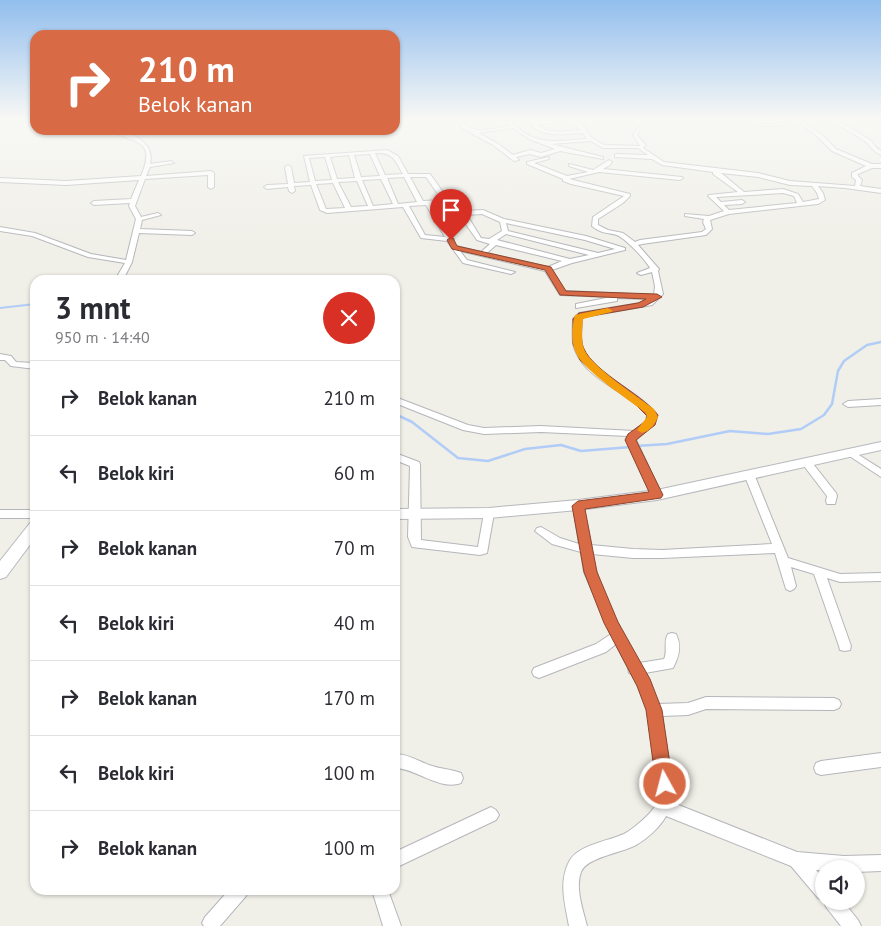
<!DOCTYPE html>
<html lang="id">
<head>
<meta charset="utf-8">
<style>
	:root { --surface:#fff; --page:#f7f7f7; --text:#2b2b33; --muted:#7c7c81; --line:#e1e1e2 }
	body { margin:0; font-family:"PT Sans",sans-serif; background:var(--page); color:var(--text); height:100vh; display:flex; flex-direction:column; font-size:19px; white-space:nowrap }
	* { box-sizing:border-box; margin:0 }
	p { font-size:16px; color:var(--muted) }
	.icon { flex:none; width:28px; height:28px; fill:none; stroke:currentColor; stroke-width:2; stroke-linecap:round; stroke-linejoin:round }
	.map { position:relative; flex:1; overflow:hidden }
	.panel { position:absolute; left:30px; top:275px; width:370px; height:620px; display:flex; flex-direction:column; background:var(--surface); border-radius:15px; box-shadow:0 1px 4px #0004 }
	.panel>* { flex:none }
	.hud { position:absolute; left:30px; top:30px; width:370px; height:105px; border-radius:15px; box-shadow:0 1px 4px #0004; background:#d86a45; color:#fff; overflow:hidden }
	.tools { position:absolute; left:815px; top:860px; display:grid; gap:10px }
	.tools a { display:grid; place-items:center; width:50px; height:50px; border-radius:50%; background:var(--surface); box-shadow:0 1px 4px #0004; font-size:25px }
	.pin { position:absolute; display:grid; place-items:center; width:42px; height:42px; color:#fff; margin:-51px -21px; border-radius:50% 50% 50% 0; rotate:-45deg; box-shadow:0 0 5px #0007 }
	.pin .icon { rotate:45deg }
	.me { position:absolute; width:55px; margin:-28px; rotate:353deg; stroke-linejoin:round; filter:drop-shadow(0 0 4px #0008) }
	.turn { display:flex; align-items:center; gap:18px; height:105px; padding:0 25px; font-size:22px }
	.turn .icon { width:65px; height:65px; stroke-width:2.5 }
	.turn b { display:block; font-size:35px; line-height:42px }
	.round { display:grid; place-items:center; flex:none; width:52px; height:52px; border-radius:26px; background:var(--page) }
	.headline { display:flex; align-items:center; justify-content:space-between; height:85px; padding:0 25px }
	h1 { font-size:30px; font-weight:800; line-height:38px }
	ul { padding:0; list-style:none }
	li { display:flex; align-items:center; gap:15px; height:75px; padding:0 25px; border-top:1px solid var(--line) }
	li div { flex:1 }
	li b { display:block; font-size:19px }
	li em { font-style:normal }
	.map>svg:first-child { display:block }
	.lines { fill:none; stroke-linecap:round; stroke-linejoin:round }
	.stream-far1 { stroke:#b1cdf7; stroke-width:2 }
	.stream { stroke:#b1cdf7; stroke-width:2.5 }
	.street-casing { stroke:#b5b6bb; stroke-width:2 }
	.secondary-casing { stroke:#b6b8bd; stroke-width:2 }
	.street { fill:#fff; fill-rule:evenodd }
	.secondary { fill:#fff; fill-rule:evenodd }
	.route { fill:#d86a45; stroke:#8c452d }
	.slow { fill:#f59e0b }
</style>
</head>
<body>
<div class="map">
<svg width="881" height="926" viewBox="0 0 881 926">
	<rect width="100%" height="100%" fill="#f0efe8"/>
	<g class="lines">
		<path class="stream-far1" d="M0,308L35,304"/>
		<path class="stream" d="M395,414L412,422L458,458L488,461L525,449L561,445L581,451L631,447
			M636,446L667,444L730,431L768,434L801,429L824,415L832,404L838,371L844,361L867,345L881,342"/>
		<g class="street-casing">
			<path id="street" d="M457,119H461C473,137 491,128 510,126L505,119H509C533,147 554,141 587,139L583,133C565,133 548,139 532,126L533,123L529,119H533L536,121L572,119L583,125L591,137L604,145L640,146L633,135L638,127L640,128L637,135L646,145L643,148L664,162L758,173L790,181L855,186L856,180L852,177V173L866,166L832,151L818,137L801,124L758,126L756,125L797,122L794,119H798L822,135L836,149L872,164H881V168H872L858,174V176L862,180L860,186L881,189V193L845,188L818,186L823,193L825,200L818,204L729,214L710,220L712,229L706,235L642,244L638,245L659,269L658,271L663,294L652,305L584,317L581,320C581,329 580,338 582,347C589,373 639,390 657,415L654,424L636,440L662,495L657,499L652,495L626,440L628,436L541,432L484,434L463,430L395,403V397L468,425L484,428L541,426L634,431L646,421L647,415C627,390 588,382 575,350C571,341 573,329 573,319L579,313L640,303L649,299L617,298V301L576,308V304L611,297L560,295L545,271L460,251L467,260L515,272L511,274L463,263L447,241L421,238L403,207L327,213L320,210L311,185L294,186L295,191L292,193L289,191L288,187L267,189L264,187L267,185L288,184L285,167L288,165L291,167L294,183L310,182L304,156L387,150L398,156L408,174H430L448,199L457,200L464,211L483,210L504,219L586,236L625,248V250L572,263L552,270L565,291L654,295L655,286L652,272L641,275L637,273L650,268C645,259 626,239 617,235C607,232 601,234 592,226L593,217L624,196L571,184L563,181V179L527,164V162L549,157V159L534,163L567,176L588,172L569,166V164L593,170L609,160L612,162L610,165L603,169L682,177L683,178L680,180L599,172L569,179L630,194V196L623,203L598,219V225L608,230L623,233L635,242L640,240L702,232L706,229L703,222L704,219L685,216V214L709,216L724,211L708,196L709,195L738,192L713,174V172L662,165L652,159L615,157V155L617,154L648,155L638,148H603L591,141L551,144L603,157V159L560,151L541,157L530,154L516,157L519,160L514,161L493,145L462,128ZM570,121L581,130C565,131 550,135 537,125ZM513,128L529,139L555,149L541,153L530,150L513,155L497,143L478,133ZM375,153C393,152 395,160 403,174L385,175ZM370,154L380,176L361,177L354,155ZM349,155L355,178L337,179L330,157ZM325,157L332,180L315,181L309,158ZM721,173L758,177L790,185L812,186L817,193L819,199L803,202L798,194L783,189L744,192ZM404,177L417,202L398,204L387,178ZM410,177H426L442,200L423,201ZM381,179L393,204L373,206L362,180ZM357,181L368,206L351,207L338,182ZM333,183L345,208L326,209L316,184ZM783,193L794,196L797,203L729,210L724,205L742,204L745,202L742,200L721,202L716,197ZM453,203L459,212L458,213L477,240L490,244L481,252L456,246L453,240L454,239L451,237L432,204ZM426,205L445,237L425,235L409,206ZM482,214L500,222L502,231L489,239L481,238L467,215ZM506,223L585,240L615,249L598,253L508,231ZM506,234L589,255L570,259L497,240ZM496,245L562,261L548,267L487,253Z
				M829,119H834C846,125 858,132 870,140C874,143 875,148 881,151V155C872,151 871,145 863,140C852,132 839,127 829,119Z
				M109,130C128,130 156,141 150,164L171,161L174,163L150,167L146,176L211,171L214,173V187L211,189L208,187V175L145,179L135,206L141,217L158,213L161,215L142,220L140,229L192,231L195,233L192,235L139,233L132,262L123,280H115L125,263L88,257L32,236L0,231V227L35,233L91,254L126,260L136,219L129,206L130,203L94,205L91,203L94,201L131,199L139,180L66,185L0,182V178L66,181L141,176C157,138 134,144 109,130Z
				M0,354L11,356L16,362L35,363V369L11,366L5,360H0Z
				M881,399V405L848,407L843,404L848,401Z
				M851,450L881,469V477L848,455L846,453Z
				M395,453L419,462L420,464L421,540L478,547L484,513L485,510H493L494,513L487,553L480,555L412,547L408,537L410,466L395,460Z
				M806,459L810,460L836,493L837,496L835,504H827L826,501L827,496L801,462Z
				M749,471L754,474L788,558L840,574L881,573V581L840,582L827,578L851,646L850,650L845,651L840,650L839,646L814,574L791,567L796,586L794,589L790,591L786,589L775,553L662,558H633L592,554C600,593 620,628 639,663L664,659C668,651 663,642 668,634L672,633L676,634C682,646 679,657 673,668L645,673L658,704L688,703L706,697L834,698L839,700L841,704L839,708L834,710L706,709L688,715L662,716L672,784L671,802L797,852L844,856L881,855V871L856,872V869L816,870L824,879V900L818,898L791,866L666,816C660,827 647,839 636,845C622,853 587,857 581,872C575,888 583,910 587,926H569C565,904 558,881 570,860C579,845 608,841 624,834C632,830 651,814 655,806C661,794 651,724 647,709C643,697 638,685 632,674L629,673L628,667L616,644L606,652L539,678L534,676L532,672L534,668L596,644L611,634L584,572L581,552L552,544L535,531L537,528L541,527L560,538L579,544L573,505L578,501L583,505L591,545L633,549L662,550L772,544L744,474Z
				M0,510H35V518H0Z
				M881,753V767L821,775L816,773L814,768L816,763L821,761Z
				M395,754C408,754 418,761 429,765C440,769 451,769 461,773L463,778L461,783C440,791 415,768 395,768Z
				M491,807L496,810L499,815L496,820L395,868V852Z
				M229,890H248L246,896L220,926H204L202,923L205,917Z
				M372,890H388L401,926H383Z
				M824,901H843L858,920L861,926H841L826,907Z"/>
		</g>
		<g class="secondary-casing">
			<path id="secondary" d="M881,442V450L657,500L578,510L489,518L395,519V509L489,508L578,500L657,490Z
				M35,522V538L6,577L0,579V561L30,523Z"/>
		</g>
		<use href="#street" class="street"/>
		<use href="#secondary" class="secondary"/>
	</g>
	<linearGradient id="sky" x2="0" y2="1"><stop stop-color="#92beee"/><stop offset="0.48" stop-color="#f8f8f5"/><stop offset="1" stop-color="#f8f8f5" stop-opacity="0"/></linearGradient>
	<rect width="881" height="248" fill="url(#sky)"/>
	<path class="route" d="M451,237L453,238L457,246L551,267L566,291L657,294L662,297L643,307L585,317L582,320C582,327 581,336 582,343C587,369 640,392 658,415L655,425L636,440L663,495L661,498L585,509L597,572L618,622L650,679L662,710L673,784L671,790L665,792L659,790L656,784L646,710L637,686L604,623L584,572L572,506L578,501L649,492L625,440L628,434L646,421L647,416L633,402L610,386L580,360L573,344V319L579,313L638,303L646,299L560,295L545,270L452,249L447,240Z"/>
	<path class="slow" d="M608,308L613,311L611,312L583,319C582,328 581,340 584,349C589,365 639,398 654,409L658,417C655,424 650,431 642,433L637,430L647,417L646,413C628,399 585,372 576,353C571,343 572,325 575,315Z"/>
</svg>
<div class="tools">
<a><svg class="icon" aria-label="sound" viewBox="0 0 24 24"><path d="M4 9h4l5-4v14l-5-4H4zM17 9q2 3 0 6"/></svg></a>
</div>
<div class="pin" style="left:451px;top:240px;background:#d93025"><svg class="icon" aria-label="arrive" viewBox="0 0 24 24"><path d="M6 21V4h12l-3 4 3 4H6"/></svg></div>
<svg class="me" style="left:665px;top:784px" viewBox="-20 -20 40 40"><circle r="17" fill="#d86a45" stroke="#fff" stroke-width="3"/><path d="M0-11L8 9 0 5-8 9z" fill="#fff"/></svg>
<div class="hud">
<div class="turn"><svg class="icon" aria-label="right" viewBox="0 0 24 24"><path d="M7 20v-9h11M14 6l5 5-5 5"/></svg><div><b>210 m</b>Belok kanan</div></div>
</div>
<section class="panel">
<div class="headline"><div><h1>3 mnt</h1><p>950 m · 14:40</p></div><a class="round" style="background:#d93025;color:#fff"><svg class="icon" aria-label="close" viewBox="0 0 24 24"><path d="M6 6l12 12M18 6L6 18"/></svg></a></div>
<ul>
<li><svg class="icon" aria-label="right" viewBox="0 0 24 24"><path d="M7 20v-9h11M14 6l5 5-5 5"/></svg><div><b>Belok kanan</b></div><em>210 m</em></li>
<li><svg class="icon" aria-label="left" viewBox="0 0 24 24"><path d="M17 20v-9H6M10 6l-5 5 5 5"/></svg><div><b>Belok kiri</b></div><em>60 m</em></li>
<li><svg class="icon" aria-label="right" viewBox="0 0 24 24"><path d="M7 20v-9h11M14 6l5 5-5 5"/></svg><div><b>Belok kanan</b></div><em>70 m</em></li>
<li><svg class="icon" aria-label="left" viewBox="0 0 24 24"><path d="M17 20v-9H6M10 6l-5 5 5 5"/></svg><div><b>Belok kiri</b></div><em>40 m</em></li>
<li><svg class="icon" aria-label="right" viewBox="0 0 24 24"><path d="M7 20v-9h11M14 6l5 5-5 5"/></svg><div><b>Belok kanan</b></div><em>170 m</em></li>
<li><svg class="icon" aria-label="left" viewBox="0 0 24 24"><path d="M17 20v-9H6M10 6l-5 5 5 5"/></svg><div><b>Belok kiri</b></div><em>100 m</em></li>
<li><svg class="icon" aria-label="right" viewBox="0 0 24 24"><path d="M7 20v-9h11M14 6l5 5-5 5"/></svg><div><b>Belok kanan</b></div><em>100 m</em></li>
</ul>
</section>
</div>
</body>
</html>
